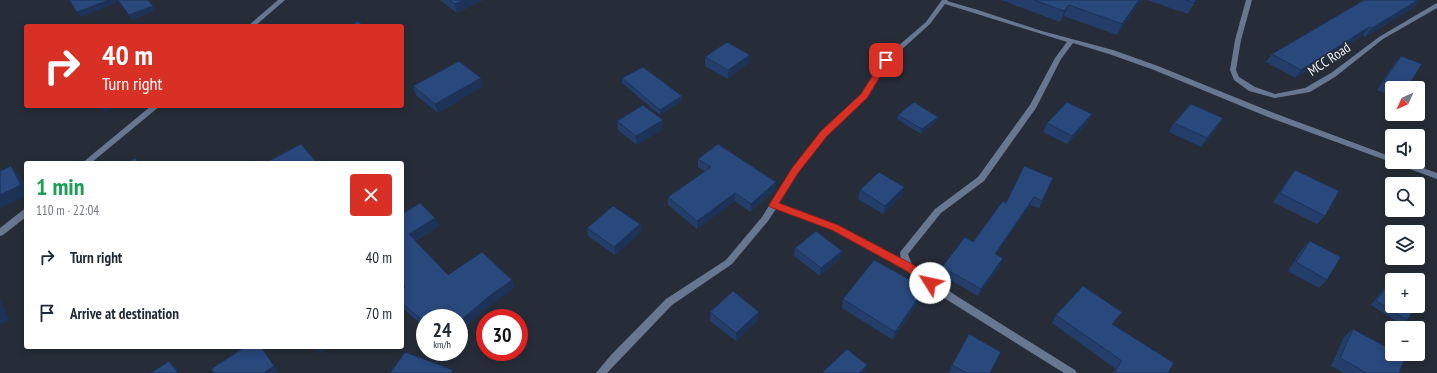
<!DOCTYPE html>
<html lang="en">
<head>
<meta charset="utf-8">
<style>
	:root { --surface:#fff; --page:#f2f2f3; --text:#1f2937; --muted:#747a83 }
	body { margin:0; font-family:"PT Sans Narrow",sans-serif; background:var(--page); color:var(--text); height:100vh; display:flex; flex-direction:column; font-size:15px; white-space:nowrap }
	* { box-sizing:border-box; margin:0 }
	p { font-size:13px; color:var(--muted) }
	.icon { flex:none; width:22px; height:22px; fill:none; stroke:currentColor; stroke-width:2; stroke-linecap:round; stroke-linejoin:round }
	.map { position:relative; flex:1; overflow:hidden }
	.side { position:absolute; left:24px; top:161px; width:380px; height:188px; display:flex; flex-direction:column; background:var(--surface); border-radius:4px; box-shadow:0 2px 10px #0003 }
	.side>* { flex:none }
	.guide { position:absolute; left:24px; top:24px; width:380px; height:84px; border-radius:4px; box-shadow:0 2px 10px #0003; background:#d93025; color:#fff; overflow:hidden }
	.needle { width:26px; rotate:225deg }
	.controls { position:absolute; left:1385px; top:81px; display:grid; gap:8px }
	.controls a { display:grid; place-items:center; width:40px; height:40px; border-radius:4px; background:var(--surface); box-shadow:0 2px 10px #0003; font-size:20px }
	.speed { position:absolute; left:416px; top:309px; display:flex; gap:8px; font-size:20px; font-weight:700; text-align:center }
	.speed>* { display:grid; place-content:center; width:52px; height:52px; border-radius:50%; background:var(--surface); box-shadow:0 2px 10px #0003; line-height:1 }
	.speed small { font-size:10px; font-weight:400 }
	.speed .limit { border:6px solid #d22; background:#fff; color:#111 }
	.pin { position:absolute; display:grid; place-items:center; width:34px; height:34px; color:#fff; margin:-17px; border-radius:8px; box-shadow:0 2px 6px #0006 }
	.me { position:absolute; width:44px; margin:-22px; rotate:305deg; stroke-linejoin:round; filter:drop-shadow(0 0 3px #0008) }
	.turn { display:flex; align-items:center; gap:14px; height:84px; padding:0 12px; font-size:18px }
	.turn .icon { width:52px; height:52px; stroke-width:2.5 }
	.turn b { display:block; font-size:28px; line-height:34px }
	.round { display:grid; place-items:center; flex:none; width:42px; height:42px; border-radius:4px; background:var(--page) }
	.headline { display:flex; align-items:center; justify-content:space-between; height:68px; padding:0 12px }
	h1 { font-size:24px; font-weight:600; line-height:30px; color:#1e9e55 }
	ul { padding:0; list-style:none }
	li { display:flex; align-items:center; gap:12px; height:56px; padding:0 12px }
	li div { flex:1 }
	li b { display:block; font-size:15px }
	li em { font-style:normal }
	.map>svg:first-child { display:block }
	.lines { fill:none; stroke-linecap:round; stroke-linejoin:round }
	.street { fill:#687790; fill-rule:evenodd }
	.wall { fill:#233e6b }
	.shaded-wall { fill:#1d3257 }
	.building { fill:#29487c; stroke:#1d3257 }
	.route { fill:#d93025; stroke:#8d1f18 }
	.labels { text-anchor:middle; stroke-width:3; stroke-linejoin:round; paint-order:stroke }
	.street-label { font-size:14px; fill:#e8edf4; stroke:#262d38 }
</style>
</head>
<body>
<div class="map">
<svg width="1437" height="373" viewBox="0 0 1437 373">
	<rect width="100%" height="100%" fill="#262d38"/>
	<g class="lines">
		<path class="street" d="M278,0H285L255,26H248Z
			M942,0H948L947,1L978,10L1042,31L1113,50L1158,66L1274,113L1392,157V162H1406L1437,173V179L1268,117L1154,70L1109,54L1073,43L1061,59L1036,108L984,181L941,213L908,254L912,265L955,295L1075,370L1077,373H1064L949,301L905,270L832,230L776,209L768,221L732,264L672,305L607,373H596L611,355L666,299L726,260L762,217L792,169L821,132L861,94L884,58L926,22ZM945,4L1067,42L1055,58L1030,105L978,177L935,209L901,251L900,253L901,259L838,226L779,204L798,173L827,136L867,98L889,61L930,24Z
			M1246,0H1252L1241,40L1236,70L1239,77L1255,87L1275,94L1305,88L1331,73L1379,37L1435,4L1437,3V8L1383,39L1335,77L1310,92L1275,98L1249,91L1234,80L1230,70L1235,40Z
			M151,106H160L91,163H82Z
			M26,209V217L3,235L0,236V228L23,210Z"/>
	</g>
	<path class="wall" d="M440,0H483L457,13Z
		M1001,0H1141L1117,35L1064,16L1060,22Z
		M1147,0H1196L1188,14Z
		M1416,6L1365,37L1363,35L1295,78L1266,62L1272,54Z
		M1401,56L1407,88H1392V96L1377,90L1394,64Z
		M705,57L749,63L728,79L705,66Z
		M622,78L682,101L660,115L622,83Z
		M413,86H483L438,113L416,95Z
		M898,115L938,117L936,122L921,134L897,119Z
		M663,120V129L637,145L618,130L617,121Z
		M1047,123H1088L1067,144L1043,132Z
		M1174,123L1217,127L1201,147L1169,132Z
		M698,159L775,190L750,212L735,201L697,229L668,205V197L705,171L698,167Z
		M1295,170L1325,216L1317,224L1273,202L1288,179Z
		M1053,178L1039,208L1030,205L996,254L1000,266L978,296L940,274L942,267L973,242L1006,203Z
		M860,190L902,196L883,214L858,199Z
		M402,214L435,218L439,226L415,241L448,275L512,280L514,288L491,305L459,332V318H425V327L402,308V289L403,288L402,287Z
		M640,224L641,232L615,255L588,236L587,228Z
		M1310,241L1327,280L1319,288L1288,271L1302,249Z
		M795,248L842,251L840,259L820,276L794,256Z
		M1389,283L1407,320L1401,324L1371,305L1384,288Z
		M922,297L893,340L842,308L843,299Z
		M710,312L758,320L736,341L710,321Z
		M1122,312L1113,325L1168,373H1113L1116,369L1052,323L1056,315Z
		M1353,329L1399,373H1344L1331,366L1344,337Z
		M952,365L990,373H949Z"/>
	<path class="shaded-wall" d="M109,0H117L119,2L81,17L77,12Z
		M464,0H483L457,13L455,4Z
		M1139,0H1141L1117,35L1122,24Z
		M1418,0H1420L1416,6L1365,37L1372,28Z
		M1069,5L1064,16L1060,22L1064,11Z
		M153,6L156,10L132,20L129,15Z
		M1369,27L1363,35L1295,78L1301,70Z
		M750,55L749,63L728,79V70Z
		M481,78L483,86L438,113L435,104Z
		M682,96V101L660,115V110Z
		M101,106H118L105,112Z
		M1092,114L1088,123L1067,144L1072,136Z
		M938,117L936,122L921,134L922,129Z
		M1223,118L1217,127L1201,147L1207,138Z
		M663,120V129L637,145L636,136Z
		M11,166L19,175L26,187V196L0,208V195Z
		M776,182L775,190L750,212L751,204Z
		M904,187L902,196L883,214L885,206Z
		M735,193V201L697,229V221Z
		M1034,197L1030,205L991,261L995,254Z
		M435,218L439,226L412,242L409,234Z
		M640,224L641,232L615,255L614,247Z
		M842,251L840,259L820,276L821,268Z
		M1003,258L1000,266L978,296L981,289Z
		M512,280L514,288L491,305L459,332V322L488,297Z
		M925,288L922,297L893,340L895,332Z
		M0,299L9,320L0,325Z
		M759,312L758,320L736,341V333Z
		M1122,312L1117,320L1106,333L1112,324Z
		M261,347H262L279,373H266L265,372Z
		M319,347H328L319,354L315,349Z
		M169,361L177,369L180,373H178Z
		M867,365L866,369L862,373H859Z"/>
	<path class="building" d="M69,0H109L77,12Z
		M118,0H148L153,6L129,15Z
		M449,0H464L455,4Z
		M1034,0H1139L1122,24L1069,5L1064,11Z
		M1185,0H1196L1194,3Z
		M1364,0H1418L1372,28L1369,27L1301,70L1272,54Z
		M358,21L364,26H349Z
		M727,42L750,55L728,70L705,57Z
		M1401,56L1422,64L1407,88H1401L1384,81Z
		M459,61L481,78L435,104L413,86Z
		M643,67L682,96L660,110L622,78Z
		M914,102L938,117L922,129L898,115Z
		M1067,102L1092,114L1072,136L1047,123Z
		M1191,104L1223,118L1207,138L1174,123Z
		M643,105L663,120L636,136L617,121Z
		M301,144L317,163H265Z
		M718,144L776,182L751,204L735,193L697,221L668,197L711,167L698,159Z
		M135,158L139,163H126Z
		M11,166L21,185L0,195V171Z
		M1024,166L1053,178L1042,201L1034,197L995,254L1003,258L981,289L942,267L965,237L973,242L1003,201L1006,203Z
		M1295,170L1339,191L1325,216L1280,193Z
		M879,172L904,187L885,206L860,190Z
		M420,203L435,218L409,234L448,275L482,252L512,280L488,297L459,322V318H425V323L402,303V289L405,287L402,283V214Z
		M613,206L640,224L614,247L587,228Z
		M816,231L842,251L821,268L795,248Z
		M1310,241L1341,257L1327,280L1296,262Z
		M874,260L925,288L895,332L843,299Z
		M1389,283L1392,285V306H1417L1407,320L1376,301Z
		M1083,286L1122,312L1112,324L1174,363L1168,373H1118L1115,371L1122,361L1056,315Z
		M733,291L759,312L736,333L710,312Z
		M1353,329L1392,350V354H1399L1405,358L1399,373H1367L1340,358Z
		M969,334L1001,352L990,373H967L952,365Z
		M245,347H261L274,366L265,372L266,373H214L211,369Z
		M313,347H319L315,349Z
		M847,349L867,365L859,373H822Z
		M405,352L453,370L451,373H390Z
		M169,361L178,373H151Z"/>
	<path class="route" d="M886,58L890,60L867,98L827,136L798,173L779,203L838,225L912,264L934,280L935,283L934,286L930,287L905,270L832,230L770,207L769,205L792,168L821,131L861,94L883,59Z"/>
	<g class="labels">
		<g class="street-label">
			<text transform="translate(1329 59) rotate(-34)" y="5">MCC Road</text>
		</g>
	</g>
</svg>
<div class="controls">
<a><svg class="needle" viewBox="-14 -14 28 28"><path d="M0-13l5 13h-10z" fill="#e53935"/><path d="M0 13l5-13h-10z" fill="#747a83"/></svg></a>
<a><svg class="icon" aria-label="sound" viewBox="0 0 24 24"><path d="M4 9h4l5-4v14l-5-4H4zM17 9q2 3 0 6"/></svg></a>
<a><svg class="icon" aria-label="search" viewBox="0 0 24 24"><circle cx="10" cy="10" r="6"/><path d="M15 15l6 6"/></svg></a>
<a><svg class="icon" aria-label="layers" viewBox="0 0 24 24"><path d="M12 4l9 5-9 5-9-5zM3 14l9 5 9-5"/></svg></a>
<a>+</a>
<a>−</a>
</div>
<div class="speed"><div>24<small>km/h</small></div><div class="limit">30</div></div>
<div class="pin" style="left:886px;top:60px;background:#d93025"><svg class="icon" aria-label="arrive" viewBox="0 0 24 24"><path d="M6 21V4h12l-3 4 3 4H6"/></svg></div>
<svg class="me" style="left:930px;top:283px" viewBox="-20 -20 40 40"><circle r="19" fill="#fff"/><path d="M0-13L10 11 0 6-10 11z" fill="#d93025"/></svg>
<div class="guide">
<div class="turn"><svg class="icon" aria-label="right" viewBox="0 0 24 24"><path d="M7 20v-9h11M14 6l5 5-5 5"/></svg><div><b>40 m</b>Turn right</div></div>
</div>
<section class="side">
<div class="headline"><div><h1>1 min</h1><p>110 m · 22:04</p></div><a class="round" style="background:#d93025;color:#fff"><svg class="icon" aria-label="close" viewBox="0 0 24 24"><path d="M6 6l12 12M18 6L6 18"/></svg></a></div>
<ul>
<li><svg class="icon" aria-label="right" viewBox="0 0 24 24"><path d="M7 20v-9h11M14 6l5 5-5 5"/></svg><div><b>Turn right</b></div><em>40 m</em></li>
<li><svg class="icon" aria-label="arrive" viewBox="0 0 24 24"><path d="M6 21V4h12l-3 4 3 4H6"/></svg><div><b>Arrive at destination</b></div><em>70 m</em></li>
</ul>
</section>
</div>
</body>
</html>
